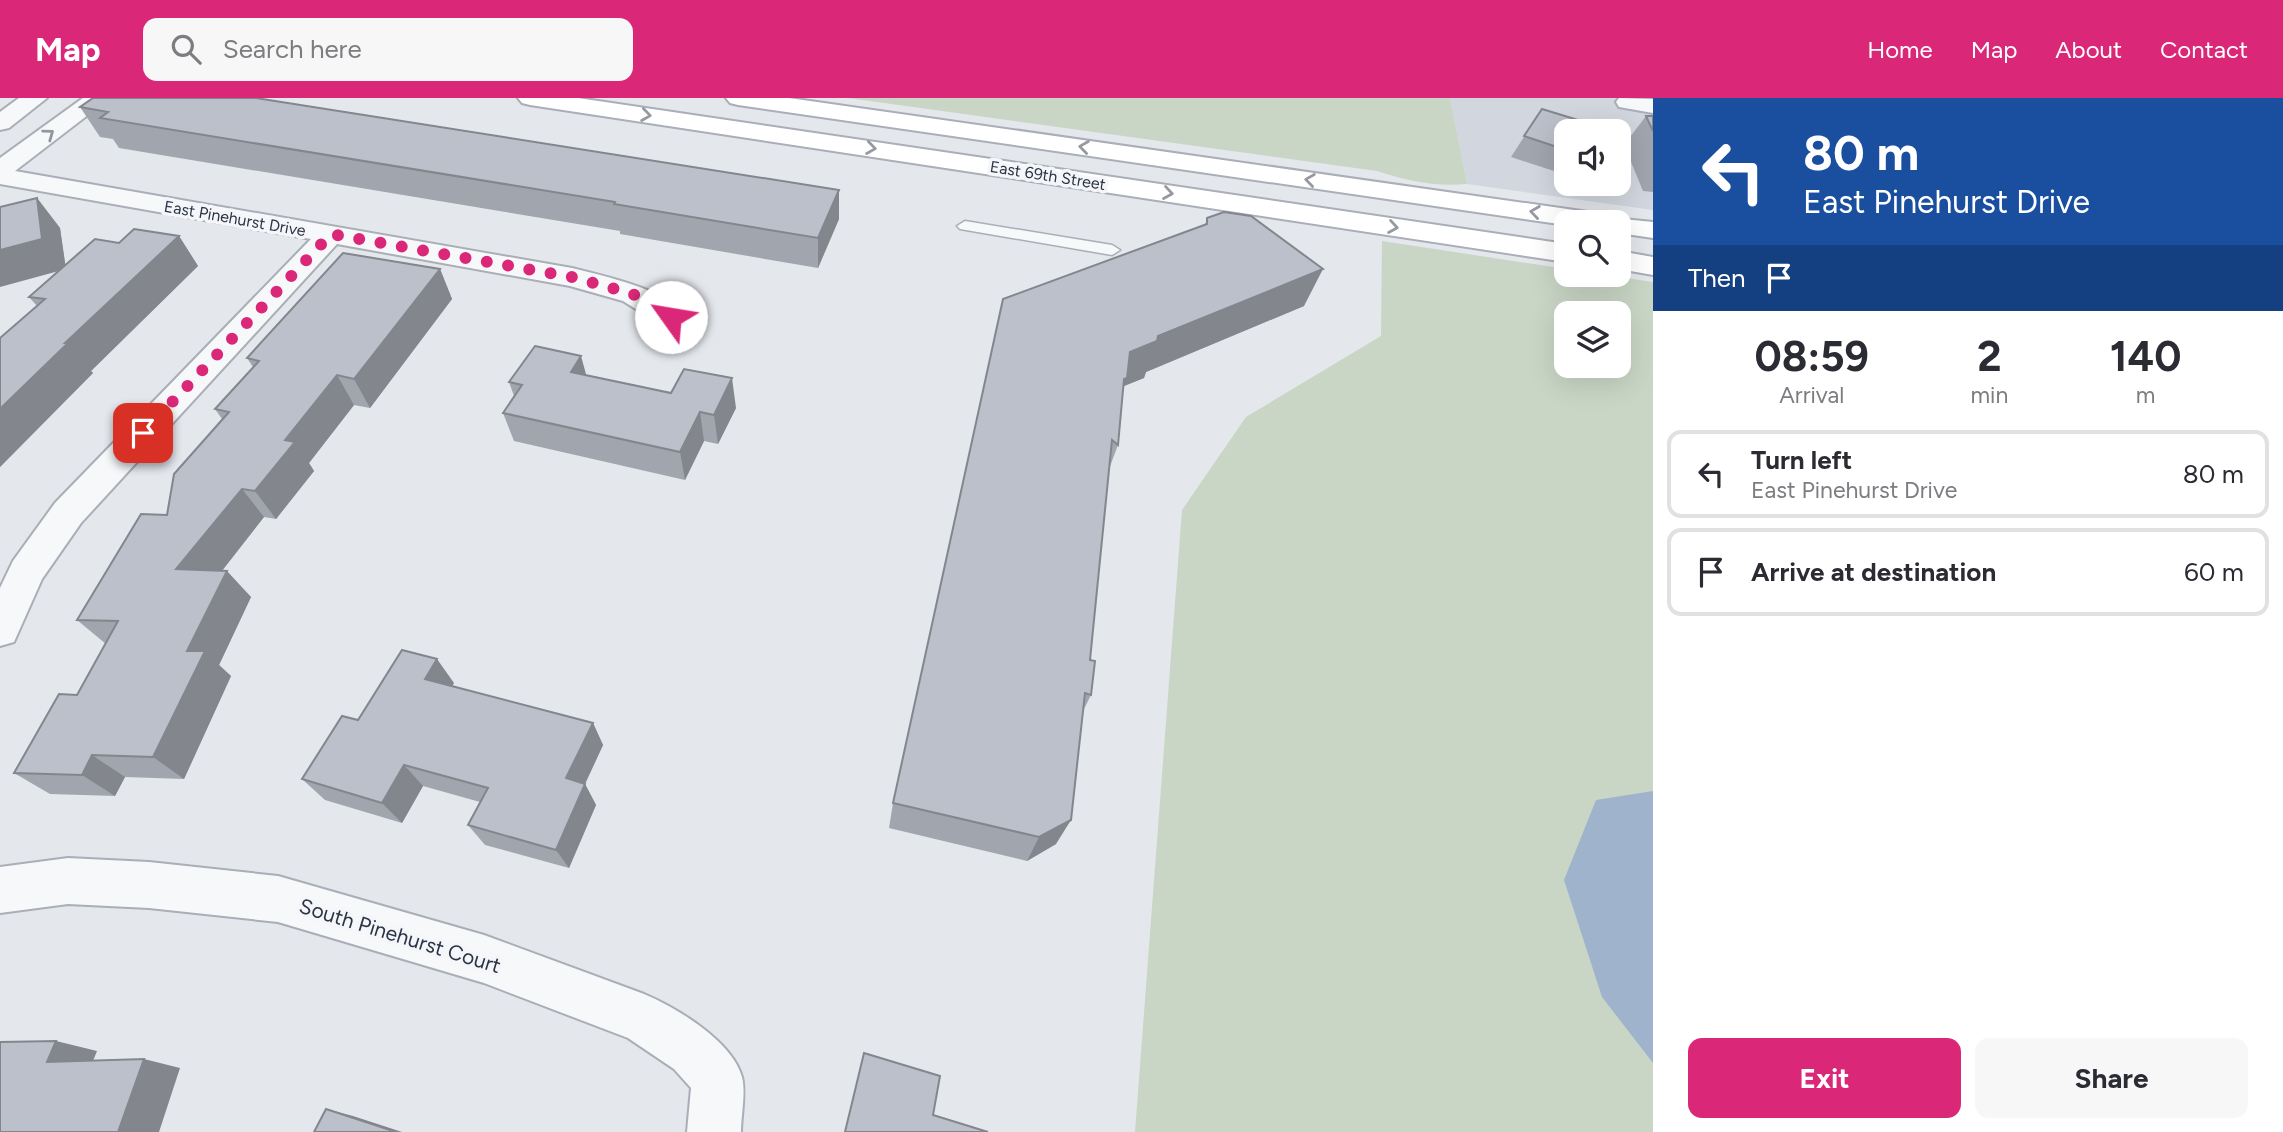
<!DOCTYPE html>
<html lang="en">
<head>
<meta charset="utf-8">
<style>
	:root { --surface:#fff; --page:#f7f7f7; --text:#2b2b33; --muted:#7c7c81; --line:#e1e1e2; --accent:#db2777 }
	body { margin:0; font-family:Figtree,sans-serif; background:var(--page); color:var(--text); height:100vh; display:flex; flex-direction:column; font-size:26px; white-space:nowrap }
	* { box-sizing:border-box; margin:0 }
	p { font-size:23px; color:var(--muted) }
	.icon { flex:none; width:38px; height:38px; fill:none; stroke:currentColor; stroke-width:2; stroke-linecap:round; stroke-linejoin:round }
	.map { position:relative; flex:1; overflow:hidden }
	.drawer { display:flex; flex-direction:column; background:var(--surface); width:630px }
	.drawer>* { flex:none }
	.hud { background:#1a4fa0; color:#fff; overflow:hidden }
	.tools { position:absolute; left:1554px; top:21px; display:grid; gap:14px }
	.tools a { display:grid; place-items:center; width:77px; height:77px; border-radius:14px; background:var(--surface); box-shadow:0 7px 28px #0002; font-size:35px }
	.pin { position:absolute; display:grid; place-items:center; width:60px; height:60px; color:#fff; margin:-30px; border-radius:14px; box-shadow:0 4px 10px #0006 }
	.me { position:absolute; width:77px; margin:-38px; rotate:302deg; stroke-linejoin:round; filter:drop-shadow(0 0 5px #0008) }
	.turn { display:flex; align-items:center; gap:24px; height:147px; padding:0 35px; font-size:32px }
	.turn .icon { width:91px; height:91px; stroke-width:2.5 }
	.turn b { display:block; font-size:49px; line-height:60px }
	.then { display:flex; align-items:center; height:66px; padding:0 35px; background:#0003; gap:14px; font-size:26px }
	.eta { display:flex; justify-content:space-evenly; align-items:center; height:119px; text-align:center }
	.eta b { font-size:42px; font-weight:700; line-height:49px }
	.button { display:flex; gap:14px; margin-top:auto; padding:14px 35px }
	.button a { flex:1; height:80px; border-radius:14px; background:var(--accent); color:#fff; font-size:28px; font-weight:700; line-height:80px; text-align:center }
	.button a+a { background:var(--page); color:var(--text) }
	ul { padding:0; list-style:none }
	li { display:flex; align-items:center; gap:21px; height:88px; margin:0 14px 10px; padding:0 21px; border:4px solid var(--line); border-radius:14px }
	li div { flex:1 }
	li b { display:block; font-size:26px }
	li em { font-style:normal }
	header { display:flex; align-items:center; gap:42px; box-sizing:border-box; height:98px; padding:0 35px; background:var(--accent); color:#fff }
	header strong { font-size:33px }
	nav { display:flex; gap:38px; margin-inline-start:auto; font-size:24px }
	.search { width:490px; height:63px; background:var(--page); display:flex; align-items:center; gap:18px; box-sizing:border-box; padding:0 24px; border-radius:14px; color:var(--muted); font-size:26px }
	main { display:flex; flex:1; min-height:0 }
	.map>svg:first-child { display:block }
	.built { fill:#d2d6de; fill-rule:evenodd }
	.green { fill:#c9d6c5; fill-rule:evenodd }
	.water { fill:#9fb4cc }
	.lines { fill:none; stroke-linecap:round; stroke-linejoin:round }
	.lane-casing { stroke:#a9aeb7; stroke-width:3 }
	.street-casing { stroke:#a9aeb7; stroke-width:4 }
	.secondary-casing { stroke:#a9aeb7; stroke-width:4 }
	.lane { fill:#f7f8fa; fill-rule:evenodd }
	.street { fill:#f7f8fa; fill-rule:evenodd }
	.secondary { fill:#fff; fill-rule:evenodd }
	.wall { fill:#a1a5ae }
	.shaded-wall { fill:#83868d }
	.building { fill:#bbc0ca; stroke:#83868d; stroke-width:2 }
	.oneway { stroke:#959aa2 }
	.oneway2 { stroke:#9196a0 }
	.route { stroke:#db2777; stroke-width:12; stroke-dasharray:0 21.6 }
	.labels { text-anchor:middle; stroke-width:7; stroke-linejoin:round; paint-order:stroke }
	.far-street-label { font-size:16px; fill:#2b3445; stroke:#f4f6f9 }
	.near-street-label { font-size:21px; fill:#2b3445; stroke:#f4f6f9 }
</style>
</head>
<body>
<header>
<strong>Map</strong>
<div class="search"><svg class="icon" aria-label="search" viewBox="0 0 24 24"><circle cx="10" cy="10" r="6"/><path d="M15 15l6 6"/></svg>Search here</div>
<nav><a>Home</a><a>Map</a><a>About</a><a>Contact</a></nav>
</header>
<main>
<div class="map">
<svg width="1653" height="1034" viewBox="0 0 1653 1034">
	<rect width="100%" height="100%" fill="#e4e7ec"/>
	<path class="built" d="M1450,0H1653V112L1467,86ZM1566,33H1619V86H1566Z"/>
	<path class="green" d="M848,0H1450L1467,86C1434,89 1409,83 1377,73Z
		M1382,143L1566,171V177H1606L1653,184V1034H1135L1182,412L1246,319L1381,238ZM1566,215H1619V268H1566Z"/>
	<path class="water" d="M1653,693V965L1602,899L1564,782L1596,702Z"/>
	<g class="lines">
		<g class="lane-casing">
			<path id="lane" d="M965,123L1112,147L1120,152L1112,157L960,131L957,128Z"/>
		</g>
		<g class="street-casing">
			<path id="street" d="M19,0H47L9,30L0,32V14Z
				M83,0H110L15,73L572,170C603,178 668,191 686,219L682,226L671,229L660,226L623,203L570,188L337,146L81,425L42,481L14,544L0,548V490L13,463L55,405L311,141L0,86V60Z
				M1619,0L1653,1V15L1619,9L1616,4Z
				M68,760L149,764L278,778L484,837L644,896C677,910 732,943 742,979C746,995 741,1018 741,1034H687L691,990L674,971L628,940L484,885L278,824L149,810L68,806L0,815V769Z"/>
		</g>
		<g class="secondary-casing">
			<path id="secondary" d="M518,0H578L1566,146V164L530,7L522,5Z
				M726,0H789L1602,116L1613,120L1653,124V140L1619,135V124H1566V127L738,7L730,5Z
				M1619,153L1653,159V177L1619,171Z"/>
		</g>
		<use href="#lane" class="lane"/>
		<use href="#street" class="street"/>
		<use href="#secondary" class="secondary"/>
	</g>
	<path class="wall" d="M80,9L839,92V121L818,170L620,136V133L119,50L113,41L100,39Z
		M1542,11L1566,33V60L1557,74L1511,59Z
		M1646,18H1653V94L1643,93L1624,47Z
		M37,100L60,130L65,167L119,145L179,138L198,168L91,273L93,275L0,369V240L37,208L29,199L59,172Z
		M1207,120L1304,208L1146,274L1144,280L1124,288L1123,292L1118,347L1109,371L1090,562L1091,597L1083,613L1056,746L1027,763L889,730L893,705L1205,127Z
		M440,171L452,201L370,310L354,307L309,365L314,373L276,421L264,419L222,473L251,499L219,567L231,578L184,681L125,679L115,698L50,696L14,675L77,597L106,546L77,522L167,417L222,321L215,311L253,269L247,260Z
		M587,277L736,310L718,346L704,343L685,382L514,343L503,315L514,298L509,284Z
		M454,585L452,588L593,625L603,647L585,686L596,707L569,770L485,747L468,727L480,704L423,688L402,725L325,702L302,681L358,622Z"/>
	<path class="shaded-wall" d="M839,92V121L818,170V140Z
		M37,100L60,130L66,171L0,189V152Z
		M179,138L198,168L91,273L93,275L0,369V311L65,245Z
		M440,171L452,201L370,310L354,281Z
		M1323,171L1304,208L1146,274L1144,280L1124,288L1114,316L1130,254L1158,238Z
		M581,258L589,287L571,274Z
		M337,277L354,307L309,365L314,373L276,421L255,393L285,342Z
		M732,280L736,310L718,346L714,317Z
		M700,314L704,343L685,382L680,354Z
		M242,391L264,419L202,498L176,471Z
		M227,473L251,499L219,567L231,578L184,681L153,659L187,553Z
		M437,561L454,585L442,604L425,581Z
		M593,625L603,647L578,701L566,680Z
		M92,657L125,679L115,698L82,677Z
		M404,667L423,688L402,725L382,705Z
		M585,686L596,707L569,770L556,752Z
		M1071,722L1056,746L1027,763L1039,739Z
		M56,943L97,953L89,973L47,964Z
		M144,961L180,970L159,1034H118Z
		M326,1011L353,1018L402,1034H396Z"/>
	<path class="building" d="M93,0H256L839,92L818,140L614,106L615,104L100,20L108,14L80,9Z
		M1542,11L1588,25L1583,33H1566V52L1524,38Z
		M1646,18H1653V33Z
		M37,100L42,141L0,152V109Z
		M1224,114L1251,118L1323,171L1158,238L1157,243L1130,254L1127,280L1124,281L1118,347L1112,342L1090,562L1095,563L1091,597L1085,595L1071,722L1039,739L893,705L1003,201L1207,126V120Z
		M134,131L179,138L65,245H68L0,311V240L45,201L29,199L95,141L119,145Z
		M343,155L440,171L354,281L337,277L285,342L295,344L255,393L242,391L176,471L227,473L187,553H205L153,659L92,657L82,677L14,675L59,596L77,597L118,523L77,522L141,416L167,417L174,376L229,314L215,311L259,263L247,260Z
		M535,248L581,258L571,274L671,295L684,271L732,280L714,317L700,314L680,354L503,315L522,287L509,284Z
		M402,552L437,561L425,581L593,625L566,680L585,686L556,752L468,727L488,690L404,667L382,705L302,681L342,618L358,622Z
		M56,943L47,964L144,961L118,1034H0V944Z
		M864,955L940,978L933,1017L988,1034H845Z
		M326,1011L396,1034H314Z"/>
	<defs><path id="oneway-chevron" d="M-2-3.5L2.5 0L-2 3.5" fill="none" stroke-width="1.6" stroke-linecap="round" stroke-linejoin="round" transform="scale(1.75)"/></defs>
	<g class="oneway">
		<use href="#oneway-chevron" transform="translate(646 17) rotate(8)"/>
		<use href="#oneway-chevron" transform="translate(1084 49) rotate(-172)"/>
		<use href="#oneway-chevron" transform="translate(871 50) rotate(8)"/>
		<use href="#oneway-chevron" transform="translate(1310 82) rotate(-172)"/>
		<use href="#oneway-chevron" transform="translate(1168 95) rotate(9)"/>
		<use href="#oneway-chevron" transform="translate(1535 114) rotate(-172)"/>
		<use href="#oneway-chevron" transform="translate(1393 129) rotate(9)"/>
	</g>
	<use class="oneway2" href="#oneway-chevron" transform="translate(49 36) rotate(-36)"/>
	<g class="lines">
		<path class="route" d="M143,335L331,136L572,179L633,196L671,219"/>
	</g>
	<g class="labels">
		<g class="far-street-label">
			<text transform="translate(1048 77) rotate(9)" y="6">East 69th Street</text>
			<text transform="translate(235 120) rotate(10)" y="6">East Pinehurst Drive</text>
		</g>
		<g class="near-street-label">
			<text transform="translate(400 838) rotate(17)" y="7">South Pinehurst Court</text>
		</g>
	</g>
</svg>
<div class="tools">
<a><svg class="icon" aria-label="sound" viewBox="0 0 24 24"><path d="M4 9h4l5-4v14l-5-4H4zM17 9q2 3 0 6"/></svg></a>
<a><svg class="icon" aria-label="search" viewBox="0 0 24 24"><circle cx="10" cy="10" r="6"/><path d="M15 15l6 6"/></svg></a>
<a><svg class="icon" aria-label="layers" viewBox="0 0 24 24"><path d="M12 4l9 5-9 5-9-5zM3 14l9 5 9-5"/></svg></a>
</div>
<div class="pin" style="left:143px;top:335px;background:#d93025"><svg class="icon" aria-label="arrive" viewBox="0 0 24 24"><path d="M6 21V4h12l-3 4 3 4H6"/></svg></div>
<svg class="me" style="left:671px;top:219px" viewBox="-20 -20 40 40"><circle r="19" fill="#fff"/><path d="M0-13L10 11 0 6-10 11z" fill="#db2777"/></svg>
</div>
<section class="drawer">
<div class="hud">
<div class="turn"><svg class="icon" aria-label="left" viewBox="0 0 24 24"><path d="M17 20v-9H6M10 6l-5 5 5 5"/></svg><div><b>80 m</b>East Pinehurst Drive</div></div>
<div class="then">Then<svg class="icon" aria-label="arrive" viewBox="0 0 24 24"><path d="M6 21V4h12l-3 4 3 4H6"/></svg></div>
</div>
<div class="eta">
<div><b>08:59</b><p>Arrival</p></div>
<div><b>2</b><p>min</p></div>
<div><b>140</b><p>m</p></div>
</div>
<ul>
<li><svg class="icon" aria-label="left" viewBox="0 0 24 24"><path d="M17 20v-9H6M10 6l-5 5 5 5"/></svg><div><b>Turn left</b><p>East Pinehurst Drive</p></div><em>80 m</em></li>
<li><svg class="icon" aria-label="arrive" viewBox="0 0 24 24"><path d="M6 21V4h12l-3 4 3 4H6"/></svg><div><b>Arrive at destination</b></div><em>60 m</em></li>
</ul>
<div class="button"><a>Exit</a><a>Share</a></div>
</section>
</main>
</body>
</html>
